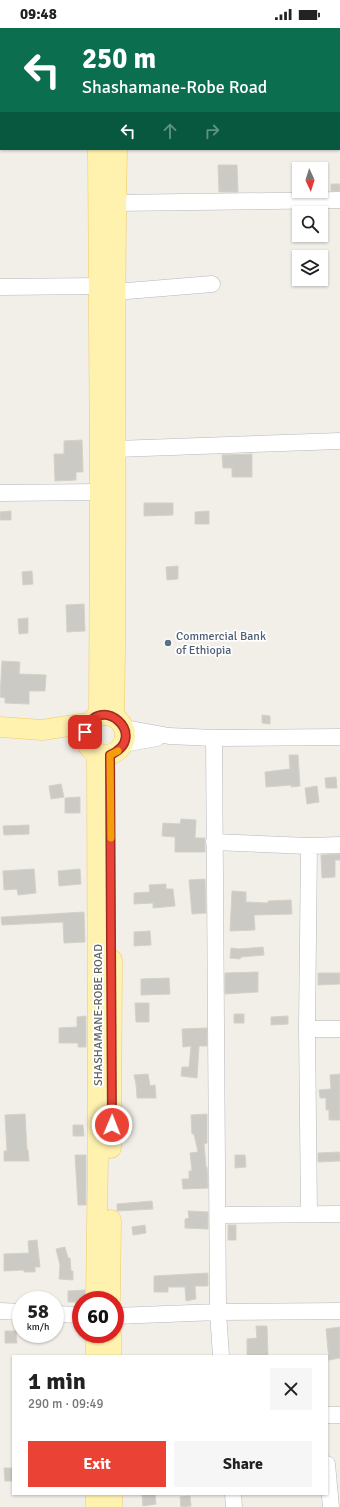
<!DOCTYPE html>
<html lang="en">
<head>
<meta charset="utf-8">
<style>
	:root { --surface:#fff; --page:#f6f6f6; --text:#222; --muted:#767676; --accent:#ea4335 }
	body { margin:0; font-family:Signika,sans-serif; background:var(--page); color:var(--text); height:100vh; display:flex; flex-direction:column; font-size:15px; white-space:nowrap }
	* { box-sizing:border-box; margin:0 }
	p { font-size:13px; color:var(--muted) }
	.icon { flex:none; width:22px; height:22px; fill:none; stroke:currentColor; stroke-width:2; stroke-linecap:round; stroke-linejoin:round }
	.map { position:relative; flex:1; overflow:hidden }
	.side { position:absolute; left:12px; top:1327px; width:316px; height:140px; display:flex; flex-direction:column; background:var(--surface); border-radius:0px; box-shadow:0 1px 3px #0004 }
	.side>* { flex:none }
	.top-card { position:absolute; left:0px; top:0px; width:340px; height:122px; box-shadow:0 1px 3px #0004; background:#0b6e4f; color:#fff; overflow:hidden }
	.needle { width:26px; rotate:176deg }
	.tools { position:absolute; left:292px; top:134px; display:grid; gap:8px }
	.tools a { display:grid; place-items:center; width:36px; height:36px; border-radius:0px; background:var(--surface); box-shadow:0 1px 3px #0004; font-size:20px }
	.speed { position:absolute; left:12px; top:1263px; display:flex; gap:8px; font-size:20px; font-weight:700; text-align:center }
	.speed>* { display:grid; place-content:center; width:52px; height:52px; border-radius:50%; background:var(--surface); box-shadow:0 1px 3px #0004; line-height:1 }
	.speed small { font-size:10px; font-weight:400 }
	.speed .limit { border:6px solid #d22; background:#fff; color:#111 }
	.pin { position:absolute; display:grid; place-items:center; width:34px; height:34px; color:#fff; margin:-17px; border-radius:8px; box-shadow:0 2px 6px #0006 }
	.me { position:absolute; width:44px; margin:-22px; rotate:1deg; stroke-linejoin:round; filter:drop-shadow(0 0 3px #0008) }
	.turn { display:flex; align-items:center; gap:14px; height:84px; padding:0 16px; font-size:18px }
	.turn .icon { width:52px; height:52px; stroke-width:2.5 }
	.turn b { display:block; font-size:28px; line-height:34px }
	.lanes { display:flex; align-items:center; height:38px; padding:0 16px; background:#0003; justify-content:center; gap:20px; direction:ltr }
	.lanes .off { opacity:.35 }
	.round { display:grid; place-items:center; flex:none; width:42px; height:42px; border-radius:0px; background:var(--page) }
	.headline { display:flex; align-items:center; justify-content:space-between; height:68px; padding:0 16px }
	h1 { font-size:24px; font-weight:800; line-height:30px }
	.action { display:flex; gap:8px; margin-top:auto; padding:8px 16px }
	.action a { flex:1; height:46px; border-radius:0px; background:var(--accent); color:#fff; font-size:16px; font-weight:800; line-height:46px; text-align:center }
	.action a+a { background:var(--page); color:var(--text) }
	.status { display:flex; justify-content:space-between; align-items:center; height:28px; padding:0 20px; background:var(--surface); direction:ltr }
	.status svg { height:11px; fill:currentColor }
	.map>svg:first-child { display:block }
	.building { fill:#cccac5; stroke:#d6d1c6 }
	.lines { fill:none; stroke-linecap:round; stroke-linejoin:round }
	.minor-casing { stroke:#b5b8bc; stroke-width:17 }
	.major-casing { stroke:#f2c960; stroke-width:21 }
	.minor { stroke:#fff; stroke-width:16 }
	.major { stroke:#fff2af; stroke-width:20 }
	.route-casing { stroke:#982c22; stroke-width:10 }
	.route { stroke:#ea4335; stroke-width:7 }
	.slow { stroke:#f59e0b; stroke-width:7 }
	.service-dot { fill:#5c6f8a; stroke:#fff; stroke-width:1.5 }
	.labels { text-anchor:middle; stroke-width:3.5; stroke-linejoin:round; paint-order:stroke }
	.service-label { font-size:12px; fill:#4e5e75; stroke:#fff; text-anchor:start }
	.street-label { font-size:12px; fill:#5f6368; stroke:#fff }
</style>
</head>
<body>
<div class="status"><b>09:48</b><svg viewBox="0 0 49 12"><path d="M0 12V9h3v3zM5 12V6h3v6zM10 12V3h3v9zM15 12V0h3v12zM26 1h20v11H26zM47 4h2v5h-2z"/></svg></div>
<div class="map">
<svg width="340" height="1479" viewBox="0 0 340 1479">
	<rect width="100%" height="100%" fill="#f1efe8"/>
	<path class="building" d="M218,137H237L238,164H219Z
		M331,156H340V163H331Z
		M82,412L83,444H76V452L55,453L54,426H64V413Z
		M252,426V449H232V440H223L222,427Z
		M144,475H173V487L144,488Z
		M11,483V492H0V484Z
		M209,483V496H195V484Z
		M178,538V551L167,552L166,539Z
		M32,543L33,556L23,557L22,544Z
		M84,576L85,603L67,604L66,577Z
		M28,590V605L19,606L18,591Z
		M2,633L20,634L19,646L46,647L45,663H29V676L5,675V670L0,669Z
		M262,687L270,688V696L262,695Z
		M289,727H298L300,758L291,759V757L266,759L265,744L290,741Z
		M336,749L337,760H326L325,750Z
		M61,756L64,769L51,771L49,758Z
		M317,758L319,774L307,776L305,760Z
		M80,769V785H65V770Z
		M181,791L196,792L195,810H205V824H175V809L162,808L163,795L180,796Z
		M29,797V806L4,807L3,798Z
		M340,826V832H335V849L322,850L321,827Z
		M34,841L36,865L18,867L17,861L4,862L3,843Z
		M80,841L81,856L59,858L58,843Z
		M205,851L206,885L192,886L189,852Z
		M166,856V861H173L175,878L153,880V875L134,876V865L150,864L149,857Z
		M232,863L246,864V874L268,875V873L291,872L292,886L254,887L255,902L230,903Z
		M84,884L85,914L64,915L63,894L2,897L1,889Z
		M150,903L151,917L134,918V904Z
		M263,919L264,927L241,929L240,931L230,930L231,920L240,921Z
		M258,944V964L225,966V945Z
		M318,945H340V956L318,957Z
		M169,950L170,966L141,967V951Z
		M135,975H149V994H136Z
		M234,986H244V995H234Z
		M86,988V1019H78V1015H59V1000L77,999V989Z
		M288,988V996L271,997V989Z
		M207,1000V1018H199L197,1050L181,1048L182,1039H189L191,1018L183,1019L182,1001Z
		M148,1046L150,1058L155,1057L156,1070H137L136,1056L134,1047Z
		M340,1046V1092H329V1082H326V1070H320L319,1062L331,1061L330,1047Z
		M25,1086L27,1122H28L29,1133H4V1123H7L5,1087Z
		M207,1086V1115L204,1116L206,1139H207L208,1160L183,1161L182,1151H189V1143H192L190,1125L198,1124L194,1106H192L191,1087Z
		M73,1097H83L84,1108H73Z
		M340,1124V1133L318,1134V1125Z
		M75,1127H86V1177H78Z
		M235,1127H245L246,1139L235,1140Z
		M152,1173L153,1181L117,1183V1176Z
		M188,1183L208,1184V1201L185,1200V1191L189,1190Z
		M145,1197L146,1205L133,1207L132,1199Z
		M228,1197H236V1212H228Z
		M37,1212L40,1239H35V1244H24V1242L4,1243V1226L29,1225L28,1213Z
		M65,1219L68,1230H70L71,1243H73V1252L59,1251L60,1237L56,1221Z
		M208,1245V1258H195L196,1271L186,1273L185,1259H168V1264H154V1248Z
		M85,1262V1272H81V1274H68V1263Z
		M256,1298H267L268,1328H247V1311L257,1310Z
		M340,1299V1330L329,1332L326,1301Z
		M5,1303H16L17,1315H5Z
		M4,1440H13V1453H5Z
		M142,1466H155L156,1476L143,1478Z
		M190,1468L191,1478L181,1479L180,1469Z"/>
	<g class="lines">
		<g class="minor-casing">
			<path id="minor" d="M116,175L340,172
				M0,259L99,258
				M115,264L212,256
				M116,421L340,413
				M0,465L100,464
				M125,700L169,708L214,710L340,709
				M214,710L218,1284L221,1328
				M123,716L157,710
				M214,814L309,818L340,817
				M309,818L307,1001L309,1185
				M307,1001H340
				M218,1187L340,1186
				M0,1283L21,1284
				M55,1286L81,1287
				M115,1288L218,1284L340,1283
				M327,1387H340
				M327,1436L331,1479
				M233,1466L234,1479"/>
		</g>
		<g class="major-casing">
			<path id="major" d="M97,0V1
				M119,1V0
				M98,121L100,464L99,688
				M85 707a20 20 0 1 1 40 0a20 20 0 1 1-40 0Z
				M114,689C118,500 113,310 117,121
				M0,699L42,702L88,695
				M111,1120L112,932
				M96,1272L98,1126L97,726
				M110,1272L111,1192
				M96,1306V1328
				M111,1306V1328
				M96,1479V1466
				M112,1479V1466"/>
		</g>
		<use href="#minor" class="minor"/>
		<use href="#major" class="major"/>
	</g>
	<g class="lines">
		<g class="route-casing">
			<path id="route" d="M85,704C98,662 152,708 110,727L112,1097"/>
		</g>
		<use href="#route" class="route"/>
		<path class="slow" d="M111,810L110,727L118,723"/>
	</g>
	<circle class="service-dot" cx="168" cy="615" r="4"/>
	<g class="labels">
		<g class="service-label">
			<text x="176" y="612">Commercial Bank<tspan x="176" dy="14">of Ethiopia</tspan></text>
		</g>
		<g class="street-label">
			<text transform="translate(98 987) rotate(-90)" y="4">SHASHAMANE-ROBE ROAD</text>
		</g>
	</g>
</svg>
<div class="tools">
<a><svg class="needle" viewBox="-14 -14 28 28"><path d="M0-13l5 13h-10z" fill="#e53935"/><path d="M0 13l5-13h-10z" fill="#767676"/></svg></a>
<a><svg class="icon" aria-label="search" viewBox="0 0 24 24"><circle cx="10" cy="10" r="6"/><path d="M15 15l6 6"/></svg></a>
<a><svg class="icon" aria-label="layers" viewBox="0 0 24 24"><path d="M12 4l9 5-9 5-9-5zM3 14l9 5 9-5"/></svg></a>
</div>
<div class="speed"><div>58<small>km/h</small></div><div class="limit">60</div></div>
<div class="pin" style="left:85px;top:704px;background:#d93025"><svg class="icon" aria-label="arrive" viewBox="0 0 24 24"><path d="M6 21V4h12l-3 4 3 4H6"/></svg></div>
<svg class="me" style="left:112px;top:1097px" viewBox="-20 -20 40 40"><circle r="17" fill="#ea4335" stroke="#fff" stroke-width="3"/><path d="M0-11L8 9 0 5-8 9z" fill="#fff"/></svg>
<div class="top-card">
<div class="turn"><svg class="icon" aria-label="left" viewBox="0 0 24 24"><path d="M17 20v-9H6M10 6l-5 5 5 5"/></svg><div><b>250 m</b>Shashamane-Robe Road</div></div>
<div class="lanes"><svg class="icon" aria-label="left" viewBox="0 0 24 24"><path d="M17 20v-9H6M10 6l-5 5 5 5"/></svg><svg class="icon off" aria-label="ahead" viewBox="0 0 24 24"><path d="M12 20V5M6 11l6-6 6 6"/></svg><svg class="icon off" aria-label="right" viewBox="0 0 24 24"><path d="M7 20v-9h11M14 6l5 5-5 5"/></svg></div>
</div>
<section class="side">
<div class="headline"><div><h1>1 min</h1><p>290 m · 09:49</p></div><a class="round"><svg class="icon" aria-label="close" viewBox="0 0 24 24"><path d="M6 6l12 12M18 6L6 18"/></svg></a></div>
<div class="action"><a>Exit</a><a>Share</a></div>
</section>
</div>
</body>
</html>
